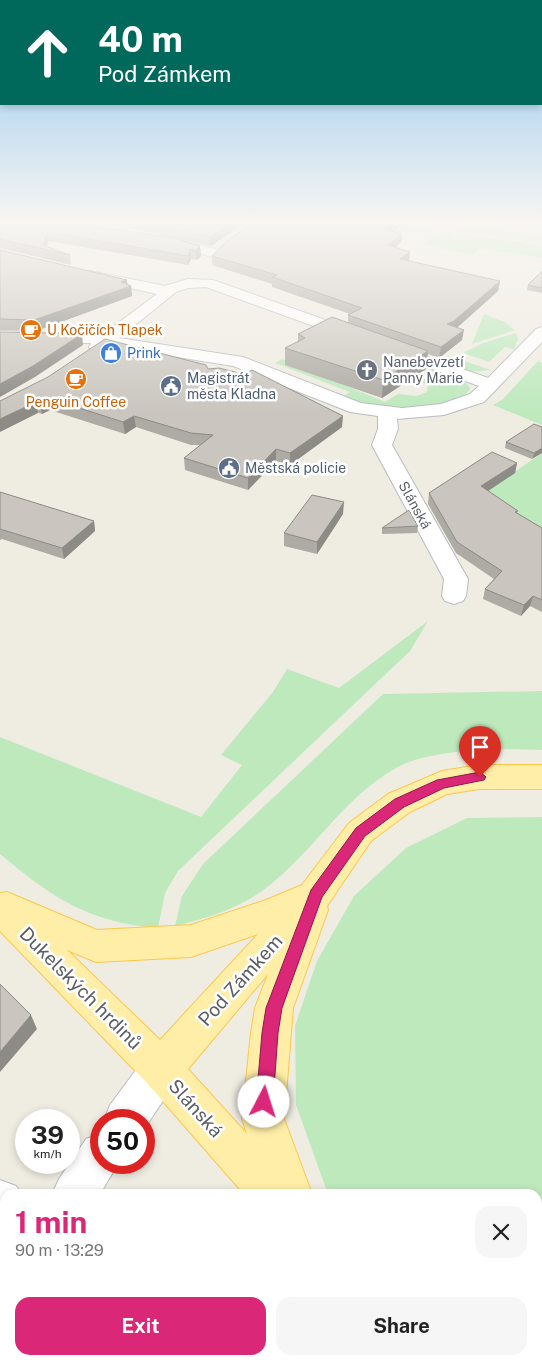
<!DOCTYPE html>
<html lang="en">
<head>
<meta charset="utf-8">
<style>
	:root { --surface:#fff; --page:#f6f6f6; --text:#222; --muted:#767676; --accent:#db2777 }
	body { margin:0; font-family:"Public Sans",sans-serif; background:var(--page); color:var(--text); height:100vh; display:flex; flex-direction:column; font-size:19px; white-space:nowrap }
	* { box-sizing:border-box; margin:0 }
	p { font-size:16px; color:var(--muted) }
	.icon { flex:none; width:28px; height:28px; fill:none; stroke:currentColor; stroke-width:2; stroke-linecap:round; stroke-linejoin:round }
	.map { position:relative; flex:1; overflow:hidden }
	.side { position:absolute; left:0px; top:1189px; width:542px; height:176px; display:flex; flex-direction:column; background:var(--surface); border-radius:15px 15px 0 0; box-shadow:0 2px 8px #0003 }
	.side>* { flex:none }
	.top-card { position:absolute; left:0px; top:0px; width:542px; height:105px; box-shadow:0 2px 8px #0003; background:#00695c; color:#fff; overflow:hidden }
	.speed { position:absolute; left:15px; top:1109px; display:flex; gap:10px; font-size:25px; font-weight:700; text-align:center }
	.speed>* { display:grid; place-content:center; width:65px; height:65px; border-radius:50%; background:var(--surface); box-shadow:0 2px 8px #0003; line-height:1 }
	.speed small { font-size:12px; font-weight:400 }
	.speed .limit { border:8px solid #d22; background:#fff; color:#111 }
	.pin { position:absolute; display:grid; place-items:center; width:42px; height:42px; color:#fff; margin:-51px -21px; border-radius:50% 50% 50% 0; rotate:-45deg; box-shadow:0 0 5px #0007 }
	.pin .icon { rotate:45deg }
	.me { position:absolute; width:55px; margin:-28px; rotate:5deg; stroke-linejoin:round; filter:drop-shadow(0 0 4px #0008) }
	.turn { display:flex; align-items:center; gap:18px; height:105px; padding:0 15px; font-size:22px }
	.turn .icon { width:65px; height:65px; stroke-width:2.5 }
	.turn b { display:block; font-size:35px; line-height:42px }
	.round { display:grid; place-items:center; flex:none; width:52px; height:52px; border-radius:15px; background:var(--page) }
	.summary { display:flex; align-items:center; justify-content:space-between; height:85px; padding:0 15px }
	h1 { font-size:30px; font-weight:700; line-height:38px; color:var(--accent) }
	.primary-button { display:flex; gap:10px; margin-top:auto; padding:10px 15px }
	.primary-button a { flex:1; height:58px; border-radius:15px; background:var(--accent); color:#fff; font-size:20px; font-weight:700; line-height:58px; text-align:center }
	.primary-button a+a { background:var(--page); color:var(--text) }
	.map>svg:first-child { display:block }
	.green { fill:#bee9bd }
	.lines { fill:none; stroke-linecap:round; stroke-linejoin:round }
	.minor-casing { stroke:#b8bbc0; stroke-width:2 }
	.major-casing { stroke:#fdc74d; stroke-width:2 }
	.minor { fill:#fff; fill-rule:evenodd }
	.major { fill:#ffeea7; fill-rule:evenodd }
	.wall { fill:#aeaaa4 }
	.shaded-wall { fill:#8d8b86 }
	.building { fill:#cac6bf; stroke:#8d8b86 }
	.route { fill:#db2777; stroke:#8e194d }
	.labels { text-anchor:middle; stroke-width:5; stroke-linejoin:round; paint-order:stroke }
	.far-food-label { font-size:14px; fill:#c56008; stroke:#fff; text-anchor:start }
	.far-shop-label { font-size:14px; fill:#366cbe; stroke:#fff; text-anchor:start }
	.far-worship-label { font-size:14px; fill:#5b616d; stroke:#fff; text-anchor:start }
	.far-service-label { font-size:14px; fill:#4e5e75; stroke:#fff; text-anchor:start }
	.far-street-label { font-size:14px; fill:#5b5f65; stroke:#fff }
	.near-street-label { font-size:19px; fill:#5b5f65; stroke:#fff }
</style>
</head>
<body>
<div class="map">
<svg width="542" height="1364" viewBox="0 0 542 1364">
	<rect width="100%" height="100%" fill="#efece2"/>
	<path class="green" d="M411,221L439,224L426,232H396Z
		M466,223V226L542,236V243L458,231Z
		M450,232L453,233V237H456L457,233L527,243L526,244L529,245L530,243L542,245V258L479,248L472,255L423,244L438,233Z
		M484,314L505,322L515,330L472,344Z
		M516,333L518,339L514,349L505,347L489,362L463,353L483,343Z
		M445,356H449L491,370L469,372L439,362L438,360Z
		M282,359L385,402L398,394L417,396L427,392L428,386L421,381L433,374L420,369L421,368C435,368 465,374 470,389C449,418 371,408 343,397L350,392L275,363Z
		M538,361L542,363V425L493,405L503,399Z
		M542,453V539L477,498Z
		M428,621L410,651L178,871L165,893L158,928C87,922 53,898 0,854V737L201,817L242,765L221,755L273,692L287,669L339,688Z
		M542,691V750C502,748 431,748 396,768C342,798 312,855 262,891C235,910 207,918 175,926L182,896L203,864L383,694Z
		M542,817V1364H451L448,1360H538V1194H328L296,1105L295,1026L317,961L354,896L406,848L467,818Z"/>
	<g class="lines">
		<g class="minor-casing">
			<path id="minor" d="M164,236L218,250L220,253L213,257L159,243L157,240Z
				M90,271L165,286L188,279L213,280L488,378L536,329L542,327V342L484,402L444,415L397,419L398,429L392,445L468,579L466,596L463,601L454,604L445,601L442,596L444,579L372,445L378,429V416L350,412L233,366L109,346L97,352L91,351L89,347L91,343H89L0,341V331L102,335L157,294L85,278L83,275L85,272ZM206,287L479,386L470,394L441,404L402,408L361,403L243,357L119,338L176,292L188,288Z
				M161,1049L175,1055L181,1069L175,1083L144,1129V1120H104L110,1105L147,1055Z
				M101,1133V1162H119L100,1194H52L59,1179L86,1139Z
				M0,1180L16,1186L22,1194H5V1229L0,1227Z
				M5,1269V1320L0,1323V1271Z"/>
		</g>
		<g class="major-casing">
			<path id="major" d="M479,765H542V789H479L447,794L410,812L371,841L327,906L328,910L293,1008L284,1119L312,1194H244L147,1083L0,931V893L7,892L97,930L191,925L266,900L302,885L349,823L388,794L442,771ZM258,934L160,1040L67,950L96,962L191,957ZM268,974L255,1008L251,1033L242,1119L247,1134L188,1069Z
				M376,1360H427L429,1364H378Z"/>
		</g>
		<use href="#minor" class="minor"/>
		<use href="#major" class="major"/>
	</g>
	<path class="wall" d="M0,221L200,246L201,256L197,260L191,259L188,265L48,241L47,246L70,255L71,265L0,248Z
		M68,221H247L211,246L122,226Z
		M408,221L392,232L402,233L401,242L395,248L410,252L409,261L500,281L498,291L457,328L462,340L439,358L428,354L426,369L382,398L285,365V348L298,342V334L348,323V315L350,314L272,287V284L212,265V256Z
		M0,250L127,280V285L131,286L132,296L36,331L0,330Z
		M542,271V293L527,290L528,285Z
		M208,369L342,427L290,465L276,461L248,490L185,470L184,458L200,445H191L136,427L125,434L50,410L42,414L0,401Z
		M542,427L532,459L505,448L506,442Z
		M517,463L515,473L488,491L518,511L517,513L542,528V612L530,606L521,616L483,599L485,589L494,579L456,553L428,504L429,493Z
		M0,492L94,521L95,531L64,559L2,539L0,540Z
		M343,514L317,554L284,546V533Z
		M418,526L417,533L382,534V528Z"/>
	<path class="shaded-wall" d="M233,221H247L211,246L210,237Z
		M396,221H408L381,240L382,230Z
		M47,232L48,241L46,250L43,245Z
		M402,233L401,242L387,255L388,245Z
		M200,246L201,256L197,260L196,251Z
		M190,249L191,259L188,265V256Z
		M410,252L409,262L400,259Z
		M127,280L128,287L131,286L132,296L36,331L34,320Z
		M500,281L498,291L453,331L447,324Z
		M464,330L462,340L439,358L441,347Z
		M82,334L83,345L35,377L0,397V384Z
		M428,351L426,369L382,398L383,380Z
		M48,398L50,410L42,414L40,403Z
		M36,402L38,413L0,432V419Z
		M134,416L136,427L125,434L123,422Z
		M343,416L342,427L290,465V453Z
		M542,448V453L532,459L534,453Z
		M276,449V461L248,490V478Z
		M517,463L515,473L479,497L481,486Z
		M344,502L343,514L317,554V542Z
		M94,521L95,531L64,559L62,548Z
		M533,596L530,606L521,616L524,605Z
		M31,1015L37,1029L0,1072V1052Z"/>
	<path class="building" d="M0,221H57L174,238L200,246L196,251L190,249L188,256L47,232L43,245L70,255L0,239Z
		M139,221H233L210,237Z
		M255,221H396L382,230L402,233L388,245L410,252L400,259L500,281L454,321L447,324L464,330L441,347L348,315L362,308L272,277L277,275L212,256L227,241Z
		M0,250L127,280L121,282L131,286L34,320L0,319Z
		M542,271V288L528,285Z
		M332,317L428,351L383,380L285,348L305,338L298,334Z
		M0,332L82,334L33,366L0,384Z
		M105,339L206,365L208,369L219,368L243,374L252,370L343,416L290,453L276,449L248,478L184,458L213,435L191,433L134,416L123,422L48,398L40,403L36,402L0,419V401L48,377Z
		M534,424L542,427V448L534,453L506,442Z
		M492,452L517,463L481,486L518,511L515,512L542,528V600L533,596L524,605L485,589L502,571L457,542L429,493Z
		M0,492L94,521L62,548L0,529Z
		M312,495L344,502L317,542L284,533Z
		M409,510L418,526L382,528Z
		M0,984L31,1015L0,1052Z
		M36,1360H123L128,1364H33Z"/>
	<linearGradient id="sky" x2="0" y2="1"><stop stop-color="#8cc3f1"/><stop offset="0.54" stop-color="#f8f6f2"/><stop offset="1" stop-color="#f8f6f2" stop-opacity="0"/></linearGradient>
	<rect width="542" height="412" fill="url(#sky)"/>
	<path class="route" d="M480,772L486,777L484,780L444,788L404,807L365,836L322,897L282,1008L278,1033L273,1102L270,1108L264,1111L258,1108L256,1102L262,1033L266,1008L311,890L356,828L395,799L437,780Z"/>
	<defs>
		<g id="cafe-disc" transform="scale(1.125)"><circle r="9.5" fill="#e8710a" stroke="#fff"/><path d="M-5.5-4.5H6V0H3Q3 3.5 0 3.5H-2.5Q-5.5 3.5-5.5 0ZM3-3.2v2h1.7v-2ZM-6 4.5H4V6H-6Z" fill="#fff"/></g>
		<g id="shop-disc" transform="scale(1.125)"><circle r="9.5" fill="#3f7fe0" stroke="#fff"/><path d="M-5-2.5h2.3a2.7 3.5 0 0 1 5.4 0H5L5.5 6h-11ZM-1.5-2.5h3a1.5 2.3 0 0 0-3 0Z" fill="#fff"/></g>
		<g id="church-disc" transform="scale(1.125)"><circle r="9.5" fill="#6b7280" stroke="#fff"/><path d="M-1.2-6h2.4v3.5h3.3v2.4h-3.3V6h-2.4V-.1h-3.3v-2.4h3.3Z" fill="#fff"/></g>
		<g id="civic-disc" transform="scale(1.125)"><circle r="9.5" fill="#5c6f8a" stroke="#fff"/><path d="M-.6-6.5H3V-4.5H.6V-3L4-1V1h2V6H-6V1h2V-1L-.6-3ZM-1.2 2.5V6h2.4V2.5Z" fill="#fff"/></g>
	</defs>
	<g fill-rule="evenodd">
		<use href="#cafe-disc" x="31" y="330"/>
		<use href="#shop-disc" x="111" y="353"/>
		<use href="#church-disc" x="367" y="370"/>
		<use href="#cafe-disc" x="76" y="379"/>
		<use href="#civic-disc" x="171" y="386"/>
		<use href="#civic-disc" x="229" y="468"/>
	</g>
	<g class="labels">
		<g class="far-food-label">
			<text x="47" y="335">U Kočičích Tlapek</text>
			<text x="76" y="407" text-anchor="middle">Penguin Coffee</text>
		</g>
		<g class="far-shop-label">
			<text x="127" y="358">Prink</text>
		</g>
		<g class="far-worship-label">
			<text x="383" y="367">Nanebevzetí<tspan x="383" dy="16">Panny Marie</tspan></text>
		</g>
		<g class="far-service-label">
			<text x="187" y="383">Magistrát<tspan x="187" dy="16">města Kladna</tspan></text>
			<text x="245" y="473">Městská policie</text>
		</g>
		<g class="far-street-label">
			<text transform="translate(415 505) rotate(61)" y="5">Slánská</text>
		</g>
		<g class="near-street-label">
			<text transform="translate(240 980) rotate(-48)" y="7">Pod Zámkem</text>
			<text transform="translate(81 988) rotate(45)" y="7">Dukelských hrdinů</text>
			<text transform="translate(196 1108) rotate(48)" y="7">Slánská</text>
		</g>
	</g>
</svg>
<div class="speed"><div>39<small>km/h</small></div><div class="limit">50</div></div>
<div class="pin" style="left:480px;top:777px;background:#d93025"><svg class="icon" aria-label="arrive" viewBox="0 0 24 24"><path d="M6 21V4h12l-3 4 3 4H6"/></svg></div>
<svg class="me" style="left:264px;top:1102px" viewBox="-20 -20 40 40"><circle r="19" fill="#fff"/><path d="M0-13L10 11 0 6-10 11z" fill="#db2777"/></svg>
<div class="top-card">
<div class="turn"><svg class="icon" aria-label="ahead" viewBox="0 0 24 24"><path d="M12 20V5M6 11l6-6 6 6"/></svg><div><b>40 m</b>Pod Zámkem</div></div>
</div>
<section class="side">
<div class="summary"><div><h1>1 min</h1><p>90 m · 13:29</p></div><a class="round"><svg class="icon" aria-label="close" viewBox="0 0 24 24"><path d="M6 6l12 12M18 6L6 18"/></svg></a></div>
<div class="primary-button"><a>Exit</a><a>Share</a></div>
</section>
</div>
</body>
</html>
